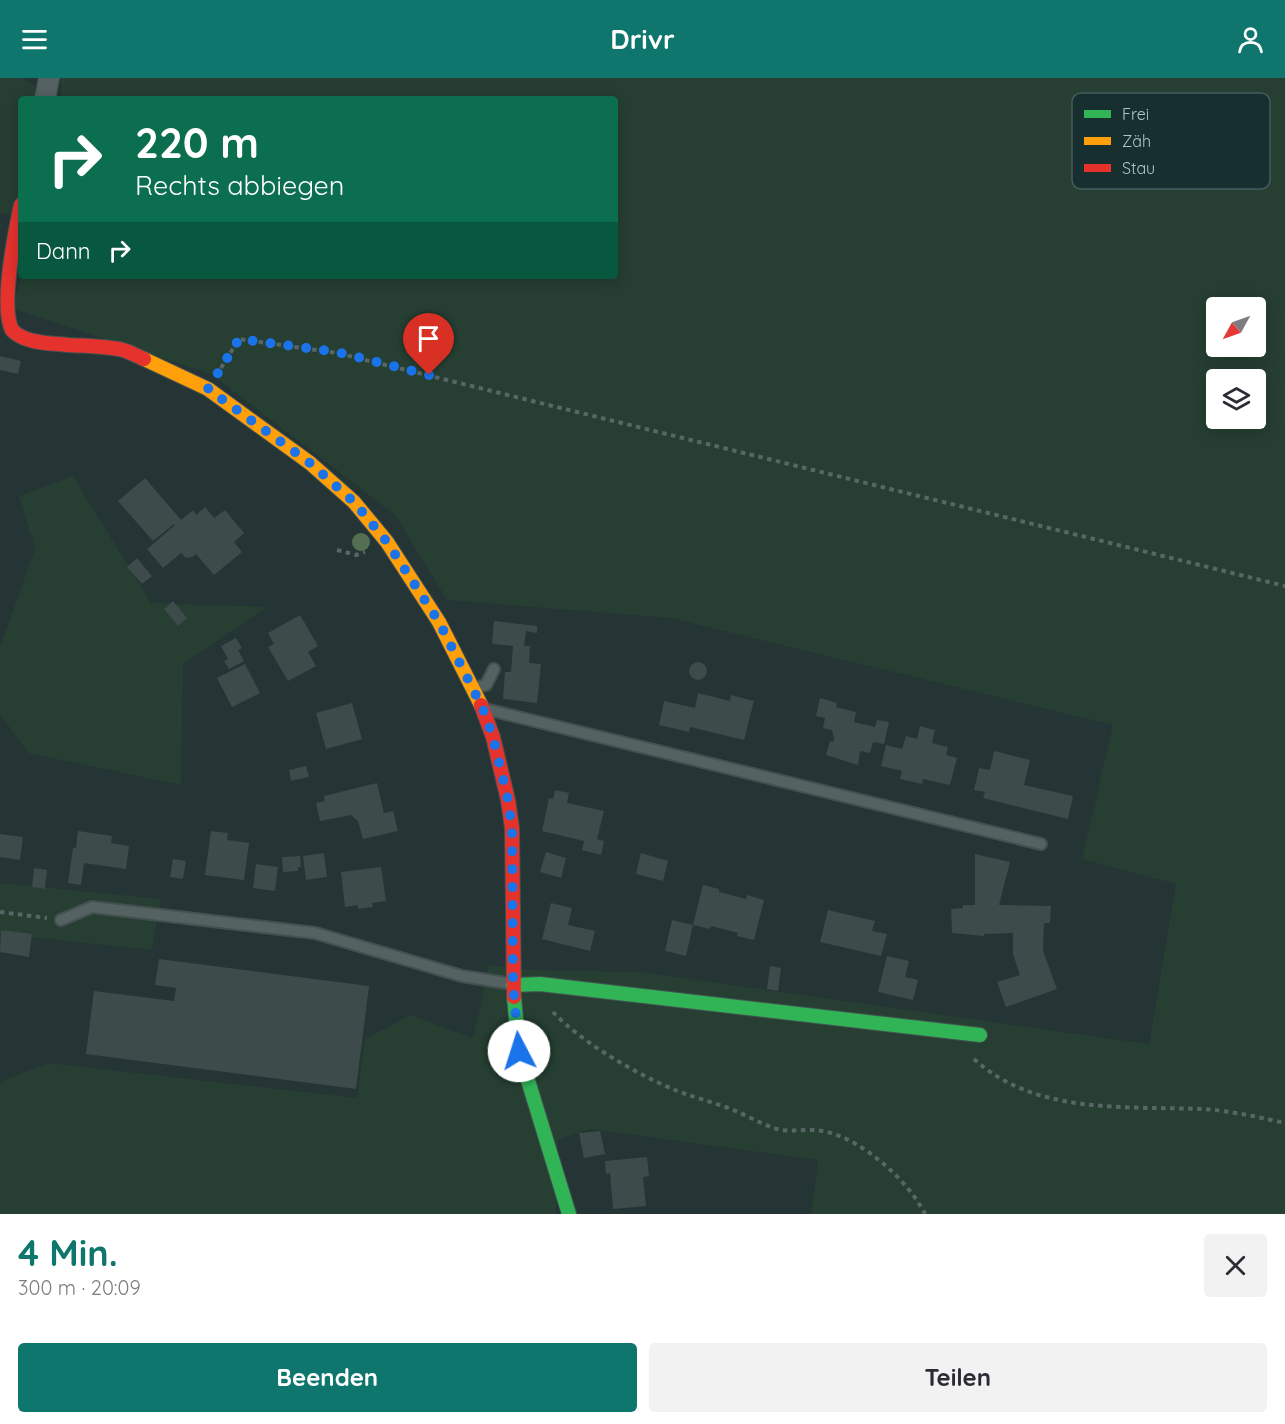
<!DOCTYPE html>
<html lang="de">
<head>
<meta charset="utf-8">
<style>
	:root { --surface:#fff; --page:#f2f2f3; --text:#2b2b33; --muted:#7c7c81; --accent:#0f766e }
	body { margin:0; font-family:Quicksand,sans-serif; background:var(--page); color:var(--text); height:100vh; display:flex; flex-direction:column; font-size:22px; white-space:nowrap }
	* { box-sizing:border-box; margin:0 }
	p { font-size:20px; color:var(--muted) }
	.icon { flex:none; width:33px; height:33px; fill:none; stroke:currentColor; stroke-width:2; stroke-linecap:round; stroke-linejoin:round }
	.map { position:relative; height:1136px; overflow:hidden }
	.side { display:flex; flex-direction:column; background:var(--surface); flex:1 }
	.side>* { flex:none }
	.hud { position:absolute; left:18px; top:18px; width:600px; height:183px; border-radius:6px; box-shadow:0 3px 15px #0003; background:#0b6e4f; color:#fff; overflow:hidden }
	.needle { width:39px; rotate:230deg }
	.tools { position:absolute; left:1206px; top:219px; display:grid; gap:12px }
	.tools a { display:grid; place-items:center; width:60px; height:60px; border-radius:6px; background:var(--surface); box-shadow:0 3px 15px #0003; font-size:30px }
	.pin { position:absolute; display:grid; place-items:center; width:51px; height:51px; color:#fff; margin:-62px -26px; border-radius:50% 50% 50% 0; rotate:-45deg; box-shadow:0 0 6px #0007 }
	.pin .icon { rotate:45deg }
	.me { position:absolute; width:66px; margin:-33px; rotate:355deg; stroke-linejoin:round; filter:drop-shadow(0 0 4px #0008) }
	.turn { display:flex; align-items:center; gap:21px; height:126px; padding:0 18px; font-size:27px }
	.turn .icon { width:78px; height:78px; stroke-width:2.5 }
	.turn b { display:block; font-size:42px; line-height:51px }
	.then { display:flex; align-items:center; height:57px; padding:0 18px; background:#0003; gap:12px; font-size:22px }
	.round { display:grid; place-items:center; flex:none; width:63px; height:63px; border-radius:6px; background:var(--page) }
	.head { display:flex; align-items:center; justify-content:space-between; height:102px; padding:0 18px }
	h1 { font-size:36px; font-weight:800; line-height:45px; color:var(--accent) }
	.cta { display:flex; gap:12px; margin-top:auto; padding:12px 18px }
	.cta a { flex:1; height:69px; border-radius:6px; background:var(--accent); color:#fff; font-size:24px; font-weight:800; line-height:69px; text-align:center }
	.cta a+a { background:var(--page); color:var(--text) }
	header { display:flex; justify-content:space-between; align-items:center; height:78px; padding:0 18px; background:var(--accent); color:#fff; font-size:27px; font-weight:800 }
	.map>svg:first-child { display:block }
	.green { fill:#263f32; fill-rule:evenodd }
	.building { fill:#3d4b4a }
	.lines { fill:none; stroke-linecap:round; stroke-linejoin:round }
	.lane-casing { stroke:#455151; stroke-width:14 }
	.street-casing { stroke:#455151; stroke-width:22 }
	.fast-casing { stroke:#455151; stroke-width:16 }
	.slow-casing { stroke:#455151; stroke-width:16 }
	.jam-casing { stroke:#455151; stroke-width:16 }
	.path { stroke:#586765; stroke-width:4; stroke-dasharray:4.5 4.5; stroke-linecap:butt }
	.lane { stroke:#546262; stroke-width:10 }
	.street { stroke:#546262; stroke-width:20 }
	.fast { stroke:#30b455; stroke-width:14 }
	.slow { stroke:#ff9f0a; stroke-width:14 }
	.jam { stroke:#e5322d; stroke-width:14 }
	.tree { fill:#556f52 }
	.route { stroke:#1a73e8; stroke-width:10; stroke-dasharray:0 18 }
	.key { fill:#182f2f; stroke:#455c5d; stroke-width:1.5 }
	.key-label { font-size:16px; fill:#adc6c7 }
</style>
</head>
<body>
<header><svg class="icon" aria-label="menu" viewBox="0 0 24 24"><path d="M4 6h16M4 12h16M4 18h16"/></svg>Drivr<svg class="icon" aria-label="person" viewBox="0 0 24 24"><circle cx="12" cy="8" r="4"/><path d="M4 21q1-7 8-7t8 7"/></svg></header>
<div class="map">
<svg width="1285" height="1136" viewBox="0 0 1285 1136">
	<rect width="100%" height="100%" fill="#253434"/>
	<path class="green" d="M0,0H22L55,21H21V138L0,135Z
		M60,0H1285V1136H811L818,1082L590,1051L558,1062L556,1136H0V1004L48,985L357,1020L365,961L410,937L473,960L489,887L535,892L641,894L1149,966L1176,806L1082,781L1113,647L670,540L447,522L395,437L211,296L13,231L21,198H615V21H62ZM1216,230H1256V268H1216ZM1216,302H1256V340H1216Z
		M73,398L151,525L267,529L183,586L181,707L28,675L0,636V569L35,471L19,418Z
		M0,805L161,821L152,872L0,856Z"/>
	<path class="building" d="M0,278L21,283L18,296L0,292Z
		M145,400L181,442L193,432L196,437L205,429L214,440L225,432L244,455L234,464L242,474L214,497L196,476L192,479L186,480L181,475L163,490L147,471L175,447L174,446L153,463L118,423Z
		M137,480L152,498L142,506L127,489Z
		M173,523L187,540L178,548L164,531Z
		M300,537L318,568L308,574L316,588L288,603L268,569L274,566L268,555Z
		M494,543L537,548V555L526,553L524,568H530L529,585L541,586L537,625L503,621L505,594H511L513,568L492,566Z
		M236,560L242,570L238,572L244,583L229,591L224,583L228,581L221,568Z
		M689 593a9 9 0 1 1 18 0a9 9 0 1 1-18 0Z
		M245,586L260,615L232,629L217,600Z
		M698,615L730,623L731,617L754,623L744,662L690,649L689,654L659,647L664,623L695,630Z
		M820,620L837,625L836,629L856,634L854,644L875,649L877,642L889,644L884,666L873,664L870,675L860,673L858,687L826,677L830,663L833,664L834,660L832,652L823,650L825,640L816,638Z
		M352,625L362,661L326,671L316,635Z
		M920,648L935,652L932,665L948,669L946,677L957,680L950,707L923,701L922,706L900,701L902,693L881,688L886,667L902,671L906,658L917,661Z
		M994,673L1030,682L1024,707L1073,718L1068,741L983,720L985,714L974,712L979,690L990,692Z
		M306,688L309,699L291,703L289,692Z
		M377,705L384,735L393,733L398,753L363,761L358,743L351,737L320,743L316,725L325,723L324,718Z
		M555,712L569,715L567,725L604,733L597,761L604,763L601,777L582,772L584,763L542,753L549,720L553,721Z
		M78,753L112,758L111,765L129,768L126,791L84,785L81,807L68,805L73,770H76Z
		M211,753L228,755L227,762L249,765L244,802L205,797Z
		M0,756L23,759L20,782L0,779Z
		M546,774L566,780L561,800L540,794Z
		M324,775L327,799L306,802L303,778Z
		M641,775L668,783L663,803L636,796Z
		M975,776L1010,784L999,827L1051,828L1050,845H1044L1043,873L1057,911L1006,929L997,904L1020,897L1013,876V855L984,856V858L952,855L951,831L963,830V827H975Z
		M300,778L301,789H298V793L283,794L282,779Z
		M173,781L186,783L183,801L170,799Z
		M256,786L278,789L275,813L253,810Z
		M381,789L386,823L372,825L373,829L358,831V827L345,829L341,794Z
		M34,790L47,792L45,811L32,809Z
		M703,807L719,811V814L746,821L747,817L764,822L754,862L737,858L738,855L711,848L710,851L693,847L686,878L665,873L672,842L693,847Z
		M551,825L572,830L568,847L595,853L590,873L542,861Z
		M828,832L875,843L872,853L887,856L881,878L820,864Z
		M1,852L32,856L29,879L0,874Z
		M887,878L909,883L905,899L918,902L913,922L878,914Z
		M159,881L369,908L356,1011L86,976L94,913L174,923L176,910L155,907Z
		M770,888L781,890L778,913L767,911Z
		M600,1053L605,1076L584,1080L579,1055Z
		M647,1079L649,1098L643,1099L646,1128L613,1131L610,1095L606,1096L605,1083Z"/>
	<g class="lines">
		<g class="lane-casing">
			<path id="lane" d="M473,610L486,607L494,591
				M485,631L1041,766
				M61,842L92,829L315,855L462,898L512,906"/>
		</g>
		<g class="street-casing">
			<path id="street" d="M45,21L49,0"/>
		</g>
		<g class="fast-casing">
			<path id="fast" d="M513,907L540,906L980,957
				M514,919L519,973L569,1136"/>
		</g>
		<g class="slow-casing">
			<path id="slow" d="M144,281L208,311L310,385L354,424L387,464L439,544L481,627"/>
		</g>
		<g class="jam-casing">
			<path id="jam" d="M21,127C15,155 0,228 12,252C25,266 51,265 68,267C86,268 106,268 123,272C130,274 137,278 144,281
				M481,627L493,659L508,722L512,750L514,919"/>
		</g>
		<path class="path" d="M221,290L239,261L337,275L1285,508
			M337,472L356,477L365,474
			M0,834L47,840
			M553,934C581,964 636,996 675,1012C693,1019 712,1024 731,1031C746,1037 761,1046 777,1051C790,1055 807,1050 822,1053C860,1059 908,1102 925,1136
			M974,981C1035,1037 1126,1028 1203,1031C1231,1033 1258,1039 1285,1045"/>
		<use href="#lane" class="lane"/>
		<use href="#street" class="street"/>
		<use href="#fast" class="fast"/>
		<use href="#slow" class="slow"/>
		<use href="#jam" class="jam"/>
	</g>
	<circle class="tree" cx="361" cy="464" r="9"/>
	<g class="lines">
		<path class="route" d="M429,297L337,274L239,261L208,311L310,385L354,424L387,464L439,544L483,631L493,659L508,722L512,750L513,907L519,973"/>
	</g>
	<rect x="1072" y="15" width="198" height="96" rx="9" class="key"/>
	<rect x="1084" y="32" width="27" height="8" fill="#30b455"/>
	<rect x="1084" y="59" width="27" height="8" fill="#ff9f0a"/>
	<rect x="1084" y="86" width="27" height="8" fill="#e5322d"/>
	<g class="key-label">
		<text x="1122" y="42">Frei</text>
		<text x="1122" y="69">Zäh</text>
		<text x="1122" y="96">Stau</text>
	</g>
</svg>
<div class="tools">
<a><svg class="needle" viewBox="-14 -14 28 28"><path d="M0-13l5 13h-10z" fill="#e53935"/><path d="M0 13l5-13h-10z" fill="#7c7c81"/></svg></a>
<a><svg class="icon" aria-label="layers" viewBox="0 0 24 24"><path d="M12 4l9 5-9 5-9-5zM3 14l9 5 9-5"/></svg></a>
</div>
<div class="pin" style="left:429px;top:297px;background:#d93025"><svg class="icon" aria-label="arrive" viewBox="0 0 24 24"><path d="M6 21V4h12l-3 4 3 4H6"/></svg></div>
<svg class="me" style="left:519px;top:973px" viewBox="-20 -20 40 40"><circle r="19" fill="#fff"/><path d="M0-13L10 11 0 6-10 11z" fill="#1a73e8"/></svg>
<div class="hud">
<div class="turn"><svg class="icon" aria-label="right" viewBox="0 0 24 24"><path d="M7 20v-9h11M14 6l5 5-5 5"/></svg><div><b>220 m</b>Rechts abbiegen</div></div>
<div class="then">Dann<svg class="icon" aria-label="right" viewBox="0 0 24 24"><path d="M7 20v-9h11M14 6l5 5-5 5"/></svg></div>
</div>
</div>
<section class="side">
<div class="head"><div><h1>4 Min.</h1><p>300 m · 20:09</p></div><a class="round"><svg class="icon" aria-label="close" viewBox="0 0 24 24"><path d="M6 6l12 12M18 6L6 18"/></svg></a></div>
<div class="cta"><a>Beenden</a><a>Teilen</a></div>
</section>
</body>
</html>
